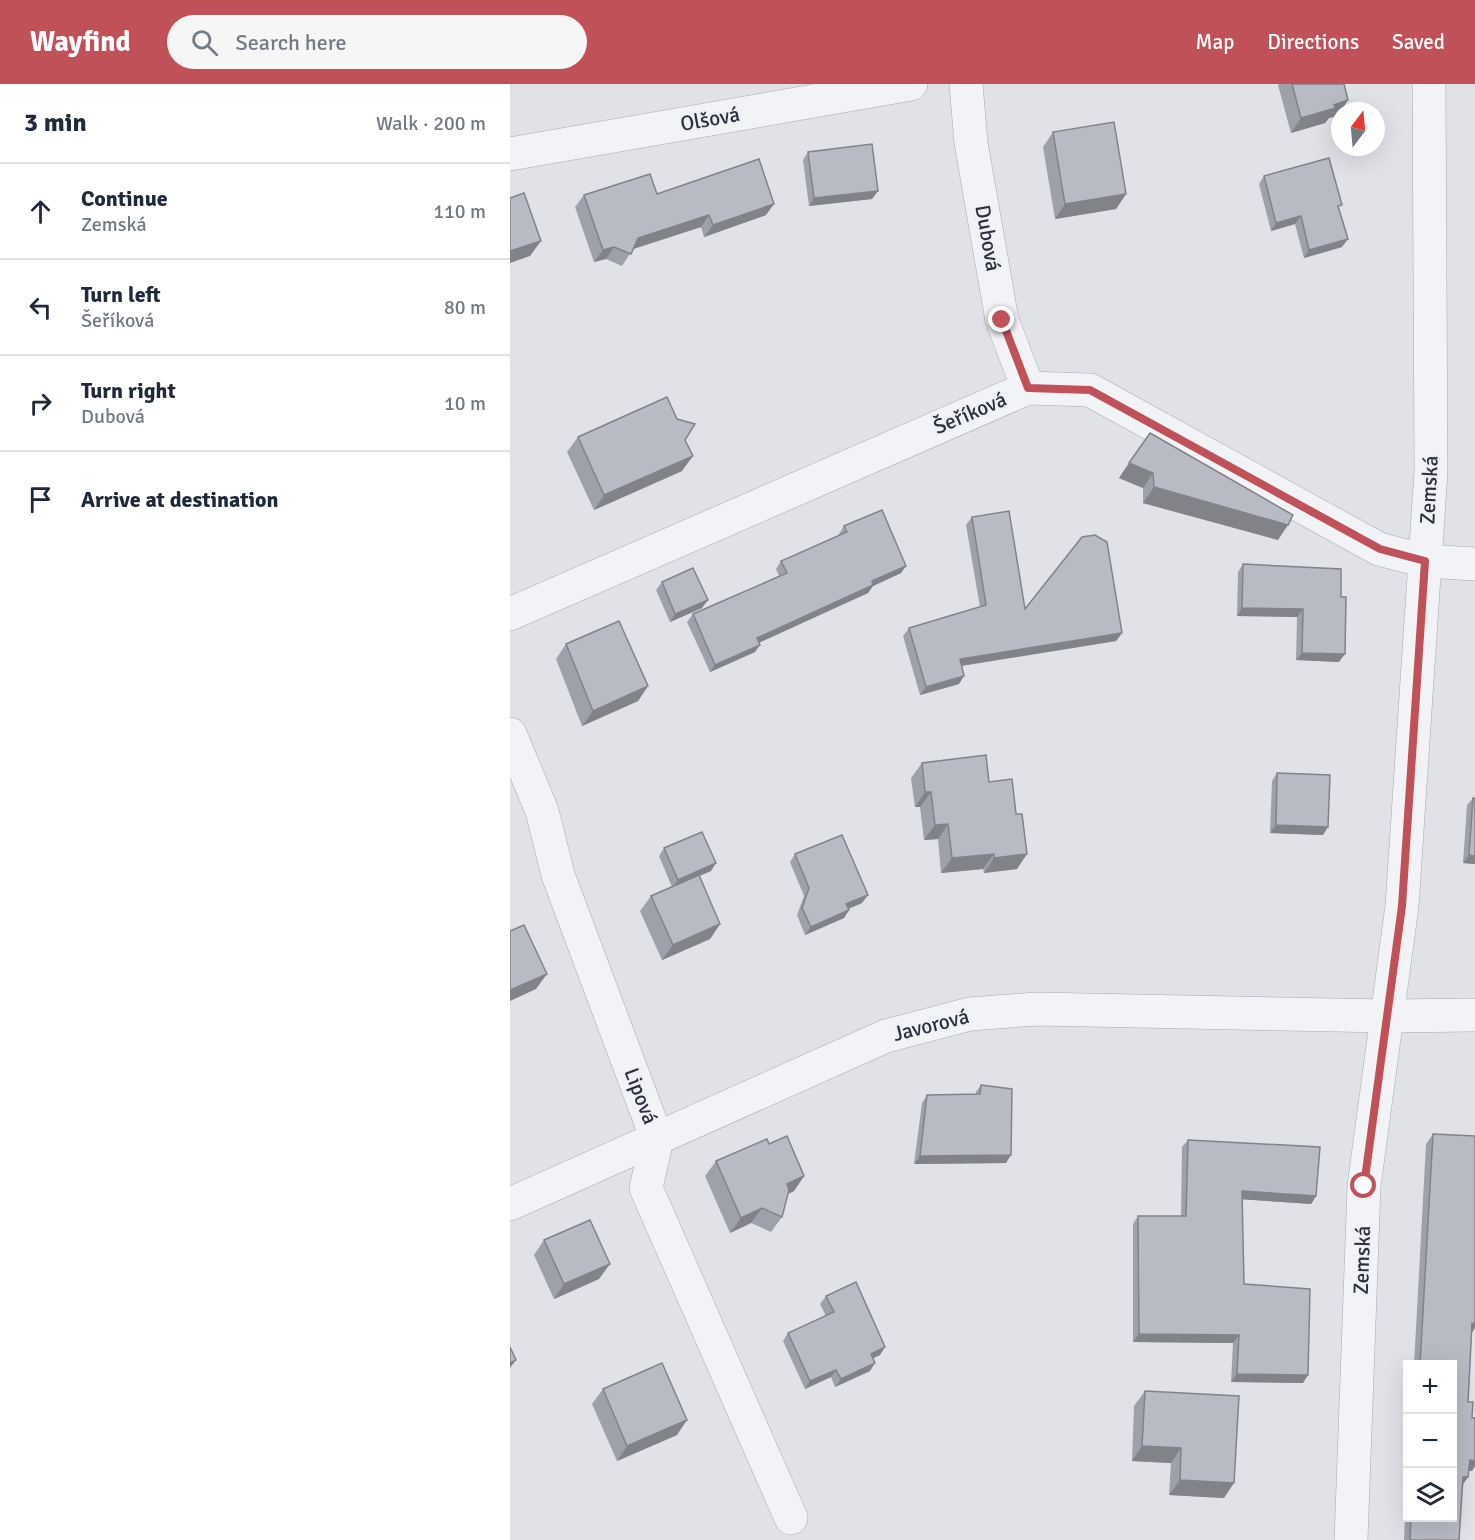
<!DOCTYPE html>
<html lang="en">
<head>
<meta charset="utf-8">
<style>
  :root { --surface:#fff; --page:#f6f6f7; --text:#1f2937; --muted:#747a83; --line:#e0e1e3; --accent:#c15159 }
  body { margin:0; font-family:Signika,sans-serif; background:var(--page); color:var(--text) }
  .controls { position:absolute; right:18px; bottom:18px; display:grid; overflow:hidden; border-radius:0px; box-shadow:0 6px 24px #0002 }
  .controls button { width:54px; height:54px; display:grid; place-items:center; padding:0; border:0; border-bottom:2px solid var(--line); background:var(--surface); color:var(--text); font:30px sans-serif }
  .compass { position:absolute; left:821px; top:18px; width:54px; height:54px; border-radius:50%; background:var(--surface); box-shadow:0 6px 24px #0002; rotate:16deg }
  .stop { position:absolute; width:18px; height:18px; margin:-14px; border:4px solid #c15159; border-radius:50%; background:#fff }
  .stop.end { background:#c15159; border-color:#fff; box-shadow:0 2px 6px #0008 }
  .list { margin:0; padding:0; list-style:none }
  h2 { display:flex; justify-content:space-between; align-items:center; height:78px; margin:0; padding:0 24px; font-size:26px }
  h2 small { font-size:20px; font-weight:400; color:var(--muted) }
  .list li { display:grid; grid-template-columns:39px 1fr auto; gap:18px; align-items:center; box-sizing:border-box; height:96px; padding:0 24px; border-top:2px solid var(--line) }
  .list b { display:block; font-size:22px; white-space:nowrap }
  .list p { margin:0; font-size:20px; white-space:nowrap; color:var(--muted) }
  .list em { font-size:20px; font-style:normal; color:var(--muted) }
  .icon { flex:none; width:33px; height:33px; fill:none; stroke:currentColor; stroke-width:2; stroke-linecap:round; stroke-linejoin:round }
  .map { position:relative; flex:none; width:965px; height:1456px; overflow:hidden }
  header { display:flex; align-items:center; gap:36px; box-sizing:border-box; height:84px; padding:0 30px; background:var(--accent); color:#fff }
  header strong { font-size:28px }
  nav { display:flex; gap:33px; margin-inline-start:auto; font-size:21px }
  .search { width:420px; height:54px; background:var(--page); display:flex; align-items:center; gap:15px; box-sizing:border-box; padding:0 21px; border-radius:33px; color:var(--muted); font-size:22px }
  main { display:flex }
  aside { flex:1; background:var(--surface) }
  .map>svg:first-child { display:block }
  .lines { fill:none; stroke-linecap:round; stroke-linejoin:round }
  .street-casing { stroke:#a6a9b1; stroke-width:34 }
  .street { stroke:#f2f3f6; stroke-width:33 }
  .wall { fill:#9ea1a9 }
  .shaded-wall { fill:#818389 }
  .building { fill:#b8bbc4; stroke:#818389; stroke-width:1.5 }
  .route { stroke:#c15159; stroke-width:8 }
  .labels { text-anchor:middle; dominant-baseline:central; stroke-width:4.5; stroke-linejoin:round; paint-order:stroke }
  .street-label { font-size:21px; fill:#2a303d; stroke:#eff1f5 }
</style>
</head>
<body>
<header>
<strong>Wayfind</strong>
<div class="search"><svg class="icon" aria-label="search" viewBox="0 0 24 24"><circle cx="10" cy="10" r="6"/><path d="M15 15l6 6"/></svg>Search here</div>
<nav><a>Map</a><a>Directions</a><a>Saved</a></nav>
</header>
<main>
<aside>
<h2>3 min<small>Walk · 200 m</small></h2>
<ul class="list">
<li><svg class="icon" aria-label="ahead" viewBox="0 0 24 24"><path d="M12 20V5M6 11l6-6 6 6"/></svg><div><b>Continue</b><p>Zemská</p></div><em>110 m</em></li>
<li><svg class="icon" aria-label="left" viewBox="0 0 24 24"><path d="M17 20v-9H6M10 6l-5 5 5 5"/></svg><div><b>Turn left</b><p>Šeříková</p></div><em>80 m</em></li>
<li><svg class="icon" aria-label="right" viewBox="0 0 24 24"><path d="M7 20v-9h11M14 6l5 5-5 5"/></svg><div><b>Turn right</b><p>Dubová</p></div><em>10 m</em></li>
<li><svg class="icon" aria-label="arrive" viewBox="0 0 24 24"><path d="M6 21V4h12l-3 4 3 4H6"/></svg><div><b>Arrive at destination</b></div></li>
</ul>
</aside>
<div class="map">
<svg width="965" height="1456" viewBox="0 0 965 1456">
  <rect width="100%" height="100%" fill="#e0e2e8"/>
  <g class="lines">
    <g class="street-casing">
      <g id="street">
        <path d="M456 0 461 59 492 236 518 304"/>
        <path d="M0 70 401 0"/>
        <path d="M0 530 518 304 580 306 869 465 915 477 965 480"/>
        <path d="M0 650 32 727 48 791 147 1055 136 1104 281 1434"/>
        <path d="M0 1120 376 952 460 930 527 925 876 932 965 931"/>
        <path d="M841 1456 854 1102 892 822 921 387 919 0"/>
      </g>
    </g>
    <use href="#street" class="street"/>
  </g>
  <g class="wall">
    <path d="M769 0H834L838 16 831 27H830L828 32 819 34 815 39 781 49 768 1Z"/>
    <path d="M543 48 616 110 606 125 545 135 533 63Z"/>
    <path d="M298 68 368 107 362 115 299 122 293 76Z"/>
    <path d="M754 92 829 125 832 163 794 174 785 140 761 147 749 100Z"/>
    <path d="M147 110 256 131 194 153 191 143 123 165 112 182 96 175 84 178 65 123 74 111Z"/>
    <path d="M640 349 768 456 633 419V404L609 394Z"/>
    <path d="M68 353 175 356 172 387 84 426 57 368Z"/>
    <path d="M462 433 515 525 612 549 606 557 451 582 449 600 410 611 393 552 399 544 470 523 456 441Z"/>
    <path d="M334 442 391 489 363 502 358 509 249 558 245 568 200 588 177 538 183 530 269 492 266 485 271 477 329 451V450Z"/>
    <path d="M733 480 831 485 829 578 786 576 787 533 727 532 728 488Z"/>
    <path d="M152 498 192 524 160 538 146 506Z"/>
    <path d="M56 560 138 602 128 617 72 642 46 575Z"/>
    <path d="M412 679 479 698 507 785 474 789 473 785 431 789 428 755 414 756 410 723H405L401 694Z"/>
    <path d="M767 689 813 751 760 749 762 697Z"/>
    <path d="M963 714H965V780L953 779 957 721Z"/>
    <path d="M154 764 201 787 189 792 210 840 200 855 152 876 130 827 141 812 162 803 149 772Z"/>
    <path d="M285 770 352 819 338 825 339 826 334 834 295 851 287 831 294 812 280 778Z"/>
    <path d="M471 1001 496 1079 404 1080 412 1019 417 1011 466 1010V1008Z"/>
    <path d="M923 1050 962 1249 958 1318 962 1334V1387L959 1386 958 1393 952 1401 949 1456H894L897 1390V1434H942V1281H904L916 1060Z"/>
    <path d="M678 1056 806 1112 801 1120 732 1115 734 1200 793 1299 721 1298 723 1259 623 1258V1140L628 1132H671L672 1063Z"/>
    <path d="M259 1060 294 1092 284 1107 278 1110 272 1133 261 1148 241 1139 220 1149 195 1092 206 1077Z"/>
    <path d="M34 1156 89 1195 44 1215 24 1171Z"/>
    <path d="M316 1212 370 1271 363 1274 360 1287 325 1303 321 1293 295 1305 273 1257 278 1249 316 1232 310 1220Z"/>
    <path d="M93 1305 167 1351 107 1377 82 1320Z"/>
    <path d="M635 1307 714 1414 659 1411 661 1379 622 1377 624 1322Z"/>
  </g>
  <g class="shaded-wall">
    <path d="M838 16 831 27H830L828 32 819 34 815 39 781 49 791 34 824 21Z"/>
    <path d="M368 107 362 115 299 122 304 114Z"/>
    <path d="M616 110 606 125 545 135 555 120Z"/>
    <path d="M264 120 256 131 194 153 203 141Z"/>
    <path d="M199 131 191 143 120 166 128 154Z"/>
    <path d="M791 132 785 140 761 147 766 139Z"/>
    <path d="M838 155 832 163 794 174 799 166Z"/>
    <path d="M31 157 20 172 0 179V167Z"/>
    <path d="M104 163 96 175 84 178 93 166Z"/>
    <path d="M183 372 172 387 84 426 94 411Z"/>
    <path d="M619 379 643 389 633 404 609 394Z"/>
    <path d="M644 403 778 441 768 456 633 419Z"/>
    <path d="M396 482 391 489 363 502 358 509 242 562 247 554 362 497Z"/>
    <path d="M198 516 192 524 160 538 165 530Z"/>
    <path d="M732 524 793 525 787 533 727 532Z"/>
    <path d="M612 549 606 557 444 583 450 575Z"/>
    <path d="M250 561 245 568 200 588 205 581Z"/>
    <path d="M792 569 835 570 829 578 786 576Z"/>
    <path d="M454 592 449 600 410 611 416 603Z"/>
    <path d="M138 602 128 617 72 642 83 627Z"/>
    <path d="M415 708H421L410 723H405Z"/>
    <path d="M438 740 428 755 414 756 425 741Z"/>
    <path d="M766 741 818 743 813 751 760 749Z"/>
    <path d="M484 770 473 785 431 789 442 774Z"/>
    <path d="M517 770 507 785 474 789 484 774Z"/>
    <path d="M959 771 965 772V780L953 779Z"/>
    <path d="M206 779 201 787 163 803 168 796Z"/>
    <path d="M358 811 352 819 331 828 336 820Z"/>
    <path d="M339 826 334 834 295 851 301 843Z"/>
    <path d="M210 840 200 855 152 876 163 861Z"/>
    <path d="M37 890 26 905 0 917V906Z"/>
    <path d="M501 1071 496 1079 404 1080 410 1072Z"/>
    <path d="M294 1092 284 1107 267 1115 277 1100Z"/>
    <path d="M732 1107 806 1112 801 1120 727 1115Z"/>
    <path d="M252 1124 241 1139 220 1149 231 1134Z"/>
    <path d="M100 1180 89 1195 44 1215 54 1200Z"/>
    <path d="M962 1239 965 1240V1244L961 1250Z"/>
    <path d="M629 1250 729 1251 723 1259 623 1258Z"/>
    <path d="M375 1263 370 1271 355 1278 361 1270Z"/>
    <path d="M6 1276 0 1284V1279Z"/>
    <path d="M365 1279 360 1287 325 1303 331 1295Z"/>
    <path d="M326 1286 321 1293 295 1305 300 1297Z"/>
    <path d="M727 1290 798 1291 793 1299 721 1298Z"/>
    <path d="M177 1336 167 1351 107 1377 117 1362Z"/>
    <path d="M632 1362 671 1364 661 1379 622 1377Z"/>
    <path d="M960 1376 965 1377V1382L962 1387 953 1386Z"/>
    <path d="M953 1393H958L951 1403Z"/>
    <path d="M670 1396 724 1399 714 1414 659 1411Z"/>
  </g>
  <g class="building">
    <path d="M782 0H834L838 16 824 21 826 24 791 34Z"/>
    <path d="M604 38 616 110 555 120 543 48Z"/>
    <path d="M362 60 368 107 304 114 298 68Z"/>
    <path d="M819 74 832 121 828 122 838 155 799 166 791 132 766 139 754 92Z"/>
    <path d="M249 75 264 120 203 141 199 131 128 154 121 170 104 163 93 166 74 111 140 90 147 110Z"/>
    <path d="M14 109 31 157 0 167V114Z"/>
    <path d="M157 313 167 335 185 340 175 356 183 372 94 411 68 353Z"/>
    <path d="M640 349 783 431 778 441 644 403 643 389 619 379Z"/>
    <path d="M372 426 396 482 362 497 363 501 247 554 250 561 205 581 183 530 277 489 271 477 337 448 334 442Z"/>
    <path d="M499 427 515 525 572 453 585 451 597 458 612 549 450 575 454 592 416 603 399 544 476 521 462 433Z"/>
    <path d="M733 480 831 485V513H836L835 570 792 569 793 525 732 524Z"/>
    <path d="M183 484 198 516 165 530 152 498Z"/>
    <path d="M109 537 138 602 83 627 56 560Z"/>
    <path d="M476 671 479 698 502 695 506 730H512L517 770 484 774V770L442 774 438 740 425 741 421 708H415L412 679Z"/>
    <path d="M767 689 820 691 818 743 766 741Z"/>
    <path d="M963 714H965V772L959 771Z"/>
    <path d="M192 748 206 779 168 796 154 764Z"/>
    <path d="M332 751 358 811 336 820 339 826 301 843 292 824 299 804 285 770Z"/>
    <path d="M189 791 210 840 163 861 141 812Z"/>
    <path d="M14 841 37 890 0 906V847Z"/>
    <path d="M471 1001 502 1005 501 1071 410 1072 417 1011 470 1010Z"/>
    <path d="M923 1050 965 1052V1240L962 1239 958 1318H963L962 1334H965V1377L960 1376 958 1393H953L949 1456H900L901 1434H942V1281H910Z"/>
    <path d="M277 1052 294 1092 277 1100 279 1106 272 1133 252 1124 231 1134 206 1077 257 1055 259 1060Z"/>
    <path d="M678 1056 810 1063 806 1112 732 1107 734 1200 800 1205 798 1291 727 1290 729 1251 629 1250 628 1132H676Z"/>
    <path d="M80 1136 100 1180 54 1200 34 1156Z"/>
    <path d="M346 1198 375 1263 361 1270 365 1279 331 1295 326 1286 300 1297 278 1249 324 1228 316 1212Z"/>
    <path d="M0 1263 6 1276 0 1279Z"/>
    <path d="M152 1279 177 1336 117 1362 93 1305Z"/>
    <path d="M635 1307 729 1312 724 1399 670 1396 671 1364 632 1362Z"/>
  </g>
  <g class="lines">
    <path class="route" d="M492 236 518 304 580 306 870 465 915 477 892 822 854 1102"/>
  </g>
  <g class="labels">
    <g class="street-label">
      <text transform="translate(200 35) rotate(-10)">Olšová</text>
      <text transform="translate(478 154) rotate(80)">Dubová</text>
      <text transform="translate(460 329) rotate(-23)">Šeříková</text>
      <text transform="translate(919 406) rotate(-87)">Zemská</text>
      <text transform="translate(421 941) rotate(-14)">Javorová</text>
      <text transform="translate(131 1012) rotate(69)">Lipová</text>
      <text transform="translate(852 1176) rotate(-88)">Zemská</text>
    </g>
  </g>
</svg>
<div class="controls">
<button>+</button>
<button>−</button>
<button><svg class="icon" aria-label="layers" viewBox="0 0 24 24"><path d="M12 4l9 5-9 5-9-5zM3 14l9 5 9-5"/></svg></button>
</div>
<svg class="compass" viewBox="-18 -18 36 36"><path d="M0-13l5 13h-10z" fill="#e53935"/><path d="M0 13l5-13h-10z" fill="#747a83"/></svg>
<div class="stop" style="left:854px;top:1102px"></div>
<div class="stop end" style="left:492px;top:236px"></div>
</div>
</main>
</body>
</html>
